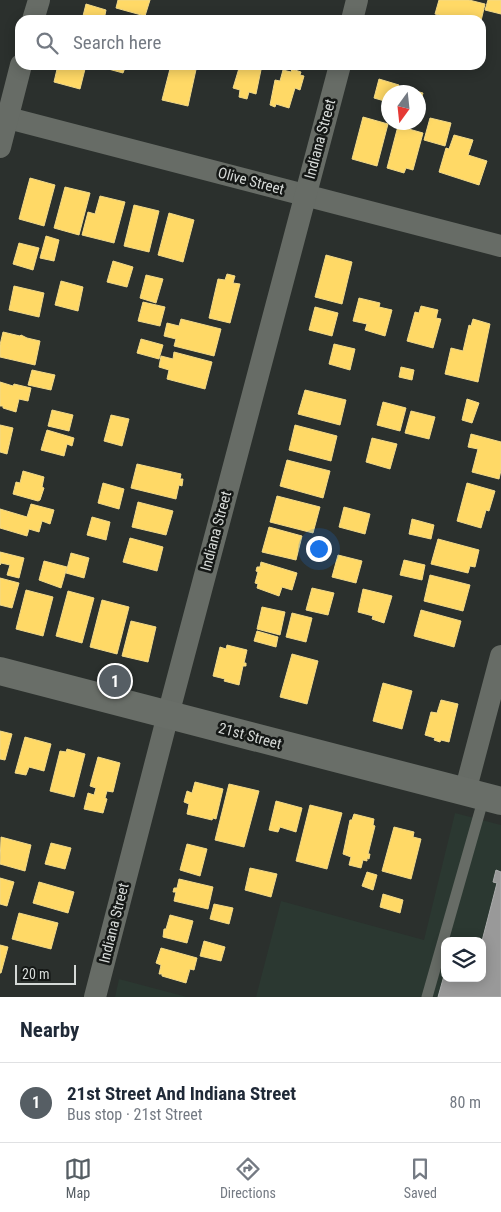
<!DOCTYPE html>
<html lang="en">
<head>
<meta charset="utf-8">
<style>
  :root { --surface:#fff; --page:#f2f2f3; --text:#1f2937; --muted:#747a83; --line:#e0e1e3; --accent:#565e64 }
  body { margin:0; font-family:"Roboto Condensed",sans-serif; background:var(--page); color:var(--text) }
  .controls { position:absolute; right:15px; bottom:15px; display:grid; overflow:hidden; border-radius:10px; box-shadow:0 2px 12px #0003 }
  .controls button { width:45px; height:45px; display:grid; place-items:center; padding:0; border:0; border-bottom:1px solid var(--line); background:var(--surface); color:var(--text); font:25px sans-serif }
  .compass { position:absolute; left:381px; top:85px; width:45px; height:45px; border-radius:50%; background:var(--surface); box-shadow:0 2px 12px #0003; rotate:195deg }
  .scale { position:absolute; left:15px; bottom:12px; width:61px; box-sizing:border-box; padding-left:5px; border:2px solid #d5d9d7; border-top:0; font-size:14px; line-height:18px; white-space:nowrap; color:#d5d9d7; -webkit-text-stroke:4px #151816; paint-order:stroke }
  .you { position:absolute; left:318px; top:548px; width:18px; height:18px; margin:-12px; border:4px solid #fff; border-radius:50%; background:#1a73e8; box-shadow:0 0 0 8px #1a73e833 }
  .badge { display:grid; place-items:center; width:32px; height:32px; border-radius:50%; background:var(--accent); color:#fff; font-size:16px; font-weight:700 }
  .pin { position:absolute; translate:-50% -50%; border:2px solid #fff; box-shadow:0 1px 5px #0006 }
  .list { margin:0; padding:0; list-style:none }
  h2 { display:flex; justify-content:space-between; align-items:center; height:65px; margin:0; padding:0 20px; font-size:21px }
  h2 small { font-size:16px; font-weight:400; color:var(--muted) }
  .list li { display:grid; grid-template-columns:32px 1fr auto; gap:15px; align-items:center; box-sizing:border-box; height:80px; padding:0 20px; border-top:1px solid var(--line) }
  .list b { display:block; font-size:19px; white-space:nowrap }
  .list p { margin:0; font-size:16px; white-space:nowrap; color:var(--muted) }
  .list em { font-size:16px; font-style:normal; color:var(--muted) }
  .icon { flex:none; width:28px; height:28px; fill:none; stroke:currentColor; stroke-width:2; stroke-linecap:round; stroke-linejoin:round }
  .map { position:relative; flex:none; width:501px; height:997px; overflow:hidden }
  .search { position:absolute; background:var(--surface); box-shadow:0 2px 12px #0003; left:15px; right:15px; top:15px; height:55px; display:flex; align-items:center; gap:12px; box-sizing:border-box; padding:0 18px; border-radius:15px; color:var(--muted); font-size:19px }
  .sheet { height:145px; background:var(--surface) }
  nav { display:flex; justify-content:space-around; align-items:center; box-sizing:border-box; height:70px; border-top:1px solid var(--line); background:var(--surface); font-size:14px; color:var(--muted) }
  nav a { display:grid; justify-items:center; gap:2px }
  nav .on { color:var(--accent) }
  .map>svg:first-child { display:block }
  .built { fill:#2b3831; fill-rule:evenodd }
  .homes { fill:#ffd966; stroke:#f2d988 }
  .industry { fill:#999; stroke:#abacac }
  .lines { fill:none; stroke-linecap:round; stroke-linejoin:round }
  .lane { stroke:#676c66; stroke-width:11 }
  .street { stroke:#676c66; stroke-width:22 }
  .secondary { stroke:#696e68; stroke-width:28 }
  .labels { text-anchor:middle; dominant-baseline:central; stroke-width:5; stroke-linejoin:round; paint-order:stroke }
  .street-label { font-size:15px; fill:#d5d9d7; stroke:#151816 }
</style>
</head>
<body>
<div class="map">
<svg width="501" height="997" viewBox="0 0 501 997">
  <rect width="100%" height="100%" fill="#2b302d"/>
  <g class="built">
    <path d="M455 813 501 825V997H256L281 901 424 940ZM445 941H482V978H445Z"/>
    <path d="M119 979 187 997H115Z"/>
  </g>
  <g class="homes">
    <path d="M118 0H150L145 16 116 8Z"/>
    <path d="M439 0H469L485 4 481 21 460 20 435 14Z"/>
    <path d="M488 0H501V14L485 10Z"/>
    <path d="M86 4 106 10 104 20H82Z"/>
    <path d="M58 65H86L80 89 54 82Z"/>
    <path d="M101 65H126L123 73 101 67Z"/>
    <path d="M171 65H197L188 106 162 100Z"/>
    <path d="M240 65H262L256 94 249 92 247 99 239 97 240 90 233 88Z"/>
    <path d="M284 65H298L297 69Z"/>
    <path d="M292 69 301 72 300 75 304 76 300 90 295 88 289 108 276 104 275 107 270 105 275 80 280 81 283 70 291 72Z"/>
    <path d="M379 79 399 85 397 92H388V102L374 98Z"/>
    <path d="M401 87 423 93 418 110V92H400Z"/>
    <path d="M363 117 388 124 377 166 352 159Z"/>
    <path d="M430 118 451 123 445 146 424 140Z"/>
    <path d="M398 126 423 133 413 170 406 168 404 173 387 168Z"/>
    <path d="M454 135 473 140 468 155 487 161 479 185 439 172 446 148 449 149Z"/>
    <path d="M30 178 55 185 44 226 19 219Z"/>
    <path d="M65 187 90 193 79 235 54 228Z"/>
    <path d="M100 196 125 202 114 243 82 235 88 212 95 214Z"/>
    <path d="M134 205 159 211 149 252 124 246Z"/>
    <path d="M169 213 194 220 183 262 158 255Z"/>
    <path d="M46 236 59 240 54 261 40 258Z"/>
    <path d="M19 243 39 248 33 270 13 264Z"/>
    <path d="M326 255 352 262 342 304 315 297Z"/>
    <path d="M113 261 133 267 127 287 107 282Z"/>
    <path d="M227 274 235 276 233 283 240 284 230 323 209 318 218 279 225 280Z"/>
    <path d="M146 275 163 279 156 303 140 298Z"/>
    <path d="M61 281 83 287 78 311 55 305Z"/>
    <path d="M14 286 44 293 39 317 9 310Z"/>
    <path d="M359 298 380 303 379 307 392 310 385 336 365 330 367 324 353 321Z"/>
    <path d="M143 302 165 307 160 326 138 321Z"/>
    <path d="M421 306 438 310 436 318 441 319 433 348 407 341 415 312 419 313Z"/>
    <path d="M315 307 338 313 332 336 309 330Z"/>
    <path d="M181 319 221 329 214 356 174 346 176 339 164 336 167 323 179 326Z"/>
    <path d="M473 319 490 324 478 382 445 374 451 348 463 351 469 325 471 326Z"/>
    <path d="M3 332 20 336 21 335 27 338 40 341 35 365 0 357V345Z"/>
    <path d="M141 339 163 345 159 359 137 353Z"/>
    <path d="M334 344 355 349 350 370 329 364Z"/>
    <path d="M174 352 212 362 205 389 167 379 169 370 159 367 161 356 173 359Z"/>
    <path d="M401 367 414 370 412 380 399 377Z"/>
    <path d="M32 370 55 375 51 390 28 385Z"/>
    <path d="M0 382 13 386 14 384 31 388 28 401 19 399 16 412 3 408V406H0Z"/>
    <path d="M305 390 346 400 340 425 298 414Z"/>
    <path d="M467 399 479 403 472 423 462 420Z"/>
    <path d="M383 402 406 408 400 431 377 425Z"/>
    <path d="M52 410 73 415 69 431 48 426Z"/>
    <path d="M411 411 435 417 429 439 405 433Z"/>
    <path d="M111 415 129 419 122 446 104 441Z"/>
    <path d="M0 425 13 428 7 454 0 452Z"/>
    <path d="M295 425 337 436 331 461 289 450Z"/>
    <path d="M47 430 74 438 72 446 67 444 64 456 41 450Z"/>
    <path d="M471 434 501 442V470L499 479 472 472 478 449 468 447Z"/>
    <path d="M372 438 397 444 390 469 366 462Z"/>
    <path d="M287 460 330 471 323 498 280 486Z"/>
    <path d="M137 464 181 474 180 479H183L182 486 179 485 176 499 131 488Z"/>
    <path d="M23 471 44 477 42 487 44 488 40 500 38 501 13 494 16 482 20 483Z"/>
    <path d="M103 483 124 489 119 509 98 503Z"/>
    <path d="M467 483 495 491 489 511 486 510 481 528 457 521Z"/>
    <path d="M277 496 320 507 313 533 270 522Z"/>
    <path d="M138 502 173 511 166 535 132 527Z"/>
    <path d="M31 504 54 510 50 524 42 521 39 532 29 529 27 536 0 528V509L27 517Z"/>
    <path d="M344 507 370 514 365 534 339 527Z"/>
    <path d="M92 517 110 522 106 540 87 535Z"/>
    <path d="M412 519 434 525 431 539 409 534Z"/>
    <path d="M269 527 302 536 296 560 262 552Z"/>
    <path d="M130 538 163 547 157 571 123 562Z"/>
    <path d="M438 539 479 550 475 567 470 566 468 573 431 564Z"/>
    <path d="M0 552 24 558 19 578 7 575 10 565 1 563 0 565Z"/>
    <path d="M71 553 89 558 84 578 66 573Z"/>
    <path d="M338 555 362 561 356 583 332 577Z"/>
    <path d="M404 560 425 565 422 580 400 575Z"/>
    <path d="M44 561 67 567 61 588 39 580Z"/>
    <path d="M261 562 297 573 292 590 282 587 279 596 257 588 258 584 255 583 258 572 256 571 257 567H260Z"/>
    <path d="M430 575 470 585 463 611 424 601Z"/>
    <path d="M0 578 19 583 12 608 0 605Z"/>
    <path d="M312 588 334 593 328 615 306 610Z"/>
    <path d="M363 589 392 596 384 623 372 619 373 616 358 612Z"/>
    <path d="M26 590 53 597 43 636 16 629Z"/>
    <path d="M68 591 94 598 82 643 56 636Z"/>
    <path d="M102 600 129 607 117 654 90 647Z"/>
    <path d="M262 607 285 612 280 635 257 629Z"/>
    <path d="M421 610 461 621 454 647 414 636Z"/>
    <path d="M292 613 312 618 306 642 286 637Z"/>
    <path d="M131 621 156 627 148 662 122 656Z"/>
    <path d="M257 631 278 637 276 647 254 641Z"/>
    <path d="M227 645 247 650 244 663H246V666H243L239 685 224 681 225 679 213 676 220 647 226 649Z"/>
    <path d="M292 654 318 661 307 704 280 697Z"/>
    <path d="M383 683 412 691 402 729 373 721Z"/>
    <path d="M441 700 458 704 449 742 441 740 440 742 434 740 435 738 425 735 431 712 437 713Z"/>
    <path d="M0 731 12 734 5 760 0 759Z"/>
    <path d="M25 737 51 744 44 771 29 767 26 775 15 773Z"/>
    <path d="M67 749 85 754 74 797 50 791 60 751 66 752Z"/>
    <path d="M98 757 120 763 113 792 107 791 105 798 107 799 103 813 84 809 88 793 94 795 96 788 90 786Z"/>
    <path d="M195 782 223 789 216 819 213 818 212 820 187 814 189 804 184 802 187 791 192 793Z"/>
    <path d="M229 784 259 791 244 847 215 840Z"/>
    <path d="M276 801 302 808 296 832 280 827 278 832 269 830Z"/>
    <path d="M310 805 342 813 327 869 296 861Z"/>
    <path d="M354 814 374 819 373 825 375 826 368 854H370L369 859 367 858V861L363 860 361 868 349 865 351 857 343 854 350 820H352Z"/>
    <path d="M394 827 414 832 413 837 421 839 411 879 382 871Z"/>
    <path d="M1 837 31 845 25 871 0 864Z"/>
    <path d="M51 843 71 848 65 869 45 864Z"/>
    <path d="M187 844 207 849 200 876 180 870Z"/>
    <path d="M250 868 277 874 271 897 245 890Z"/>
    <path d="M367 872 377 875 373 890 362 886Z"/>
    <path d="M0 878 14 882 7 906 0 904Z"/>
    <path d="M179 879 213 887 208 909 174 901 176 892H173L174 888H177Z"/>
    <path d="M39 882 74 892 68 913 33 903Z"/>
    <path d="M383 894 403 900 400 913 380 907Z"/>
    <path d="M214 904 233 908 229 924 210 919Z"/>
    <path d="M19 913 58 923 51 949 12 939Z"/>
    <path d="M170 915 193 921 187 943 163 937 164 929H166Z"/>
    <path d="M204 941 225 947 221 961 200 956Z"/>
    <path d="M0 945 8 947 1 973H0Z"/>
    <path d="M161 948 197 958 194 970 190 969 186 983 162 976V974H159L161 965 156 963Z"/>
  </g>
  <path class="industry" d="M496 870 501 872V997H438L445 972V978H482V941L497 883 493 882Z"/>
  <g class="lines">
    <path class="lane" d="M427 997 484 797"/>
    <g class="street">
      <path d="M33 20 39 0"/>
      <path d="M352 20 357 0"/>
      <path d="M0 116 501 246"/>
      <path d="M0 147 21 65"/>
      <path d="M465 792 501 656"/>
      <path d="M95 997 168 715 340 65"/>
    </g>
    <path class="secondary" d="M0 671 501 801"/>
  </g>
  <g class="labels">
    <g class="street-label">
      <text transform="translate(320 139) rotate(-75)">Indiana Street</text>
      <text transform="translate(251 181) rotate(15)">Olive Street</text>
      <text transform="translate(216 531) rotate(-75)">Indiana Street</text>
      <text transform="translate(250 736) rotate(15)">21st Street</text>
      <text transform="translate(114 923) rotate(-76)">Indiana Street</text>
    </g>
  </g>
</svg>
<div class="controls">
<button><svg class="icon" aria-label="layers" viewBox="0 0 24 24"><path d="M12 4l9 5-9 5-9-5zM3 14l9 5 9-5"/></svg></button>
</div>
<svg class="compass" viewBox="-18 -18 36 36"><path d="M0-13l5 13h-10z" fill="#e53935"/><path d="M0 13l5-13h-10z" fill="#747a83"/></svg>
<div class="scale">20 m</div>
<div class="you"></div>
<div class="pin badge" style="left:115px;top:681px">1</div>
<div class="search"><svg class="icon" aria-label="search" viewBox="0 0 24 24"><circle cx="10" cy="10" r="6"/><path d="M15 15l6 6"/></svg>Search here</div>
</div>
<section class="sheet">
<h2>Nearby<small></small></h2>
<ul class="list">
<li><span class="badge">1</span><div><b>21st Street And Indiana Street</b><p>Bus stop · 21st Street</p></div><em>80 m</em></li>
</ul>
</section>
<nav>
<a class="on"><svg class="icon" aria-label="map" viewBox="0 0 24 24"><path d="M3 6l6-2 6 2 6-2v14l-6 2-6-2-6 2zM9 4v14M15 6v14"/></svg>Map</a>
<a><svg class="icon" aria-label="directions" viewBox="0 0 24 24"><path d="M12 3l9 9-9 9-9-9zM9 14v-3h6M13 9l2 2-2 2"/></svg>Directions</a>
<a><svg class="icon" aria-label="saved" viewBox="0 0 24 24"><path d="M7 4h10v16l-5-4-5 4z"/></svg>Saved</a>
</nav>
</body>
</html>
